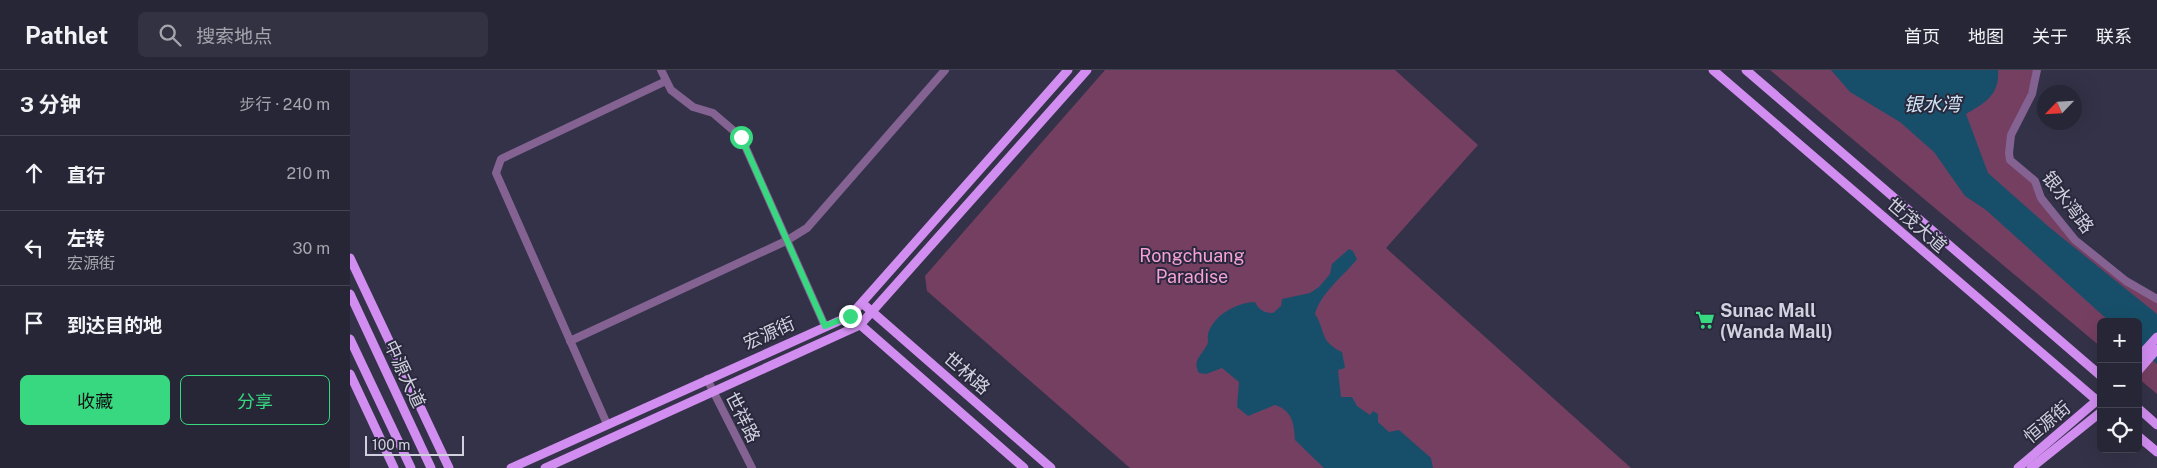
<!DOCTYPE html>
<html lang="zh">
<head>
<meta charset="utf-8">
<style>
  :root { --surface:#272636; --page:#333242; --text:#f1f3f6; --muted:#a4a5ad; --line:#434351; --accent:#37d880 }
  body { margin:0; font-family:"Public Sans","Noto Sans SC",sans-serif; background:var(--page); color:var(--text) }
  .controls { position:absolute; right:15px; bottom:15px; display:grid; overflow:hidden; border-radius:8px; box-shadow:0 5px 20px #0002 }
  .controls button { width:45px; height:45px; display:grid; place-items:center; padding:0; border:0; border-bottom:1px solid var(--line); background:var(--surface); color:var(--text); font:25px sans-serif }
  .compass { position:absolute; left:1687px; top:15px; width:45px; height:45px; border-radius:50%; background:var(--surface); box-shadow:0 5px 20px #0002; rotate:245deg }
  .scale { position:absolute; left:15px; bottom:12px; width:99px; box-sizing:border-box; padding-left:5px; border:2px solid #d0d0de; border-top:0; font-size:14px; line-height:18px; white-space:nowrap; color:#d0d0de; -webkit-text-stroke:4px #2a283d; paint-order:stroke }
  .stop { position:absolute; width:15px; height:15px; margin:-11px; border:4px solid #37d880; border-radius:50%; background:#fff }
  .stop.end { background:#37d880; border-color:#fff; box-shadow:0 1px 5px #0008 }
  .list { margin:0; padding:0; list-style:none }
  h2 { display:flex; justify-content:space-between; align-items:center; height:65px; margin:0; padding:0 20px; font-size:21px }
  h2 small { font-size:16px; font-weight:400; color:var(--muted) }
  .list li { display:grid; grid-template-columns:32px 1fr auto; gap:15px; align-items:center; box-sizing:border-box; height:75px; padding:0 20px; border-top:1px solid var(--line) }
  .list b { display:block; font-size:19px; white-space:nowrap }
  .list p { margin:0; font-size:16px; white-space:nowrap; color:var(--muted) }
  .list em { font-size:16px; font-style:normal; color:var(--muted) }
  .actions { display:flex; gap:10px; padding:15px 20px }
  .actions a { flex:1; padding:11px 0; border:1px solid var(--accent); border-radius:8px; text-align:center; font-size:18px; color:var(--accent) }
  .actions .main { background:var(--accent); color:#111 }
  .icon { flex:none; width:28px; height:28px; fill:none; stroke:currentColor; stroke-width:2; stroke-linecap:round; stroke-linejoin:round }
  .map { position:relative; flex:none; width:1807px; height:398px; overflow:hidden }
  header { display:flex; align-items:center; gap:30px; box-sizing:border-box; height:70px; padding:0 25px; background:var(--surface); border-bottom:1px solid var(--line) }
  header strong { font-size:24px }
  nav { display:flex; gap:28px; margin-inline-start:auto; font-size:18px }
  .search { width:350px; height:45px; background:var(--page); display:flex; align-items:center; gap:12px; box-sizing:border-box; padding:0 18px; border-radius:8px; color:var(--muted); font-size:19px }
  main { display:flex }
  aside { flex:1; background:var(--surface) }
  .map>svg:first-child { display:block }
  .green { fill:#753f62 }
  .water { fill:#174f6a }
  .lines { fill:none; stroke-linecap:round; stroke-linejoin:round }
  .minor { stroke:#846393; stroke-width:8 }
  .major { stroke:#d18df0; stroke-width:9 }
  .route { stroke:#37d880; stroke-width:6 }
  .labels { text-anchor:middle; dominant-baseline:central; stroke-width:4; stroke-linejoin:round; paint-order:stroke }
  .street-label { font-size:18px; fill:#d0d0de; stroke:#2a283d }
  .park-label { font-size:18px; fill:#f6a1d7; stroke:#2a283d }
  .poi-label { font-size:18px; font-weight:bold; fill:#d0d0de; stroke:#2a283d; text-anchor:start }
  .water-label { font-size:19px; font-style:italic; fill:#cee4f2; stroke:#2a283d }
</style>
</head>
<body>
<header>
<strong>Pathlet</strong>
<div class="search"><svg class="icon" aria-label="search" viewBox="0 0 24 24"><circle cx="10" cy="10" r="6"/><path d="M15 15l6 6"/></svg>搜索地点</div>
<nav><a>首页</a><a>地图</a><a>关于</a><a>联系</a></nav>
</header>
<main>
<aside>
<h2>3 分钟<small>步行 · 240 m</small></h2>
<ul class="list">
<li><svg class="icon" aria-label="ahead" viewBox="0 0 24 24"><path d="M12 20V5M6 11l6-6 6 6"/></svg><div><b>直行</b></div><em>210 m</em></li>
<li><svg class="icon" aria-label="left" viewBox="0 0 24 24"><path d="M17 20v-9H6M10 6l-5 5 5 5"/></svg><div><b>左转</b><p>宏源街</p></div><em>30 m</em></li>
<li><svg class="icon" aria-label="arrive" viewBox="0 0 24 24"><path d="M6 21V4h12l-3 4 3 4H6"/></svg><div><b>到达目的地</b></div></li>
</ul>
<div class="actions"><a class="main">收藏</a><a>分享</a></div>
</aside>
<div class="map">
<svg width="1807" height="398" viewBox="0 0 1807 398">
  <rect width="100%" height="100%" fill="#343248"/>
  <g class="green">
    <path d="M755 0H1045L1128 75 1036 178 1281 398H780L577 221 575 206Z"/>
    <path d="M1420 0H1687L1655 83 1690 120 1728 170 1796 223 1807 227V324L1788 308V252H1751V277Z"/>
  </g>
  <g class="water">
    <path d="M1481 0H1648C1650 25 1635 33 1616 44L1638 103 1699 157 1807 244V294L1788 277V252H1760L1636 140 1615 126 1584 82 1550 52 1500 22Z"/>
    <path d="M999 179 1003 181 1007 189C994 206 971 222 965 244 976 261 969 271 992 282L995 298 988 300 991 327H1002L1007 336 1020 345 1023 341 1028 344V352L1039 362 1049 360 1081 388 1083 398H974L945 370C944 354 943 341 925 335L898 346 887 337 889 312 872 298 856 304 849 303C842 291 851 286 857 275 859 270 857 268 858 264 864 244 887 233 905 232 909 240 914 243 923 243L931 236 932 229 960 223 969 217 980 204 982 194Z"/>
  </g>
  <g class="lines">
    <g class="minor">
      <path d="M311 0 321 20 343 37 363 43 391 67 475 256"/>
      <path d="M1687 0 1682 24 1661 65 1659 83 1660 90 1685 111 1691 128 1725 170 1776 211 1807 229"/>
      <path d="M220 271 436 171 457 158 595 0"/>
      <path d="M357 309 402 398"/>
      <path d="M257 354 146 103 151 89 316 11"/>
    </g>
    <g class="major">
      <path d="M1363 0 1751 334"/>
      <path d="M1396 0 1751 306"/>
      <path d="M0 188 99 398"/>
      <path d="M0 224 81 398"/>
      <path d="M512 233 701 398"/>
      <path d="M506 251 674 398"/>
      <path d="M0 269 61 398"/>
      <path d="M1788 288 1807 267"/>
      <path d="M1788 301 1807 279"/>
      <path d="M0 304 44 398"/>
      <path d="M1788 338 1807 355"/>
      <path d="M1788 366 1807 382"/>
      <path d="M161 398 500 246 718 0"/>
      <path d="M195 398 510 255 737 0"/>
      <path d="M1668 398 1751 327"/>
      <path d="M1681 398 1751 342"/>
    </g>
  </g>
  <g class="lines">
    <path class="route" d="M391 67 475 256 500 246"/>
  </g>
  <defs>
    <g id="supermarket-bare" transform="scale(1.5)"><path d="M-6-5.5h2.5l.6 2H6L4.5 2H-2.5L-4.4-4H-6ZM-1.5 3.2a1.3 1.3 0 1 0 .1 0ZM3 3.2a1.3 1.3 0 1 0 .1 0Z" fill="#37d880" stroke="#2a283d" stroke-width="2.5" paint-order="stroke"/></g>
  </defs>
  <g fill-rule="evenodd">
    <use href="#supermarket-bare" x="1355" y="250"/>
  </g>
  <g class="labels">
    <g class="street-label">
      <text transform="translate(1718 132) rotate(53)">银水湾路</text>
      <text transform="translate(1567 155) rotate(41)">世茂大道</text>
      <text transform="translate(419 263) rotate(-24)">宏源街</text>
      <text transform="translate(617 303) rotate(41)">世林路</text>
      <text transform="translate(55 304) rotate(65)">中源大道</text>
      <text transform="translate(393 347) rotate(63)">世祥路</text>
      <text transform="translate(1697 352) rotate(-40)">恒源街</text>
    </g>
    <g class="park-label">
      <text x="842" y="185">Rongchuang<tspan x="842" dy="21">Paradise</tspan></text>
    </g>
    <g class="poi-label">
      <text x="1370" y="240">Sunac Mall<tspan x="1370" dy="21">(Wanda Mall)</tspan></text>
    </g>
    <g class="water-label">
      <text x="1582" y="34">银水湾</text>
    </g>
  </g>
</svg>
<div class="controls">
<button>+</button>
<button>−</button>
<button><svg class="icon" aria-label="locate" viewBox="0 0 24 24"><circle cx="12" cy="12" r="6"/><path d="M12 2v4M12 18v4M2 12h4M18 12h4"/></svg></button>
</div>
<svg class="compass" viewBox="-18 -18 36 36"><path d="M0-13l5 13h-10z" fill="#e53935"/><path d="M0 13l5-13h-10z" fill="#a4a5ad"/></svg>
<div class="scale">100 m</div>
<div class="stop" style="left:391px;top:67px"></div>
<div class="stop end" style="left:500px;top:246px"></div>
</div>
</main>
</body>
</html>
